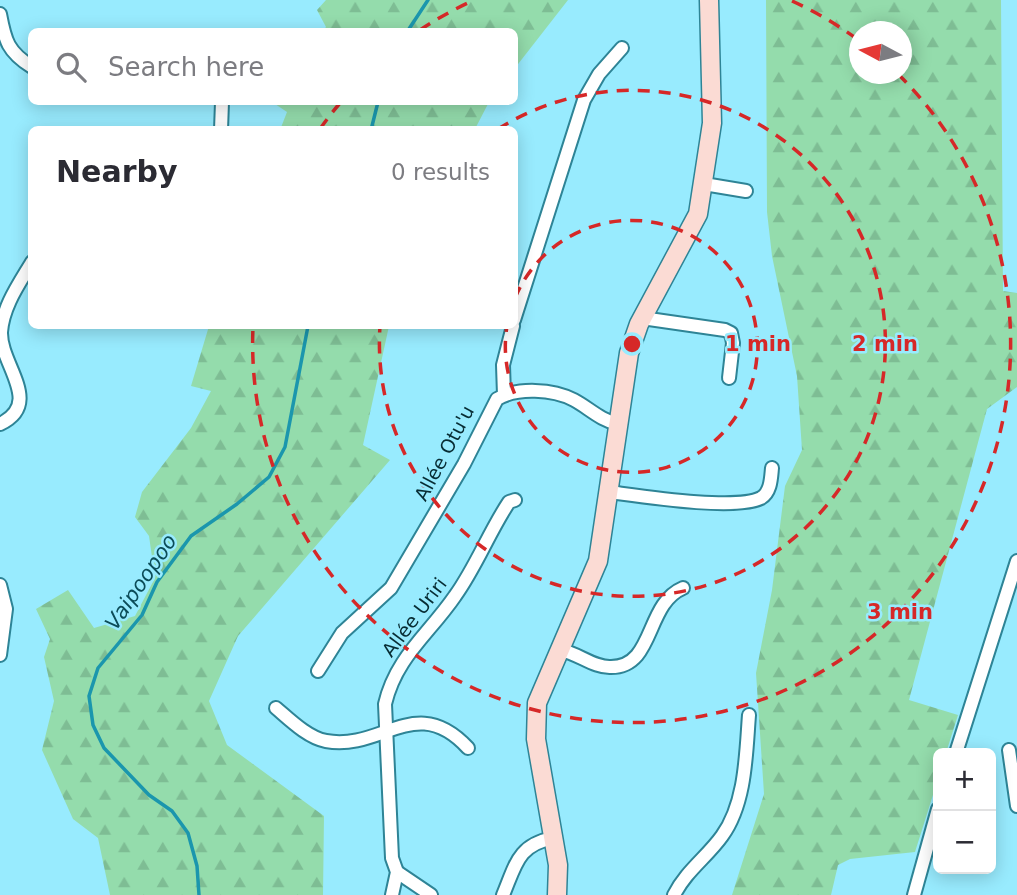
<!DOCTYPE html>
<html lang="en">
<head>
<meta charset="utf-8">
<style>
  :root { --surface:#fff; --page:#f7f7f7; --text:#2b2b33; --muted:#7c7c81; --line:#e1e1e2 }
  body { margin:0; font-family:"DejaVu Sans",sans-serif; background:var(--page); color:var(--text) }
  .controls { position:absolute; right:21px; bottom:21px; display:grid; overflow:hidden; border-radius:10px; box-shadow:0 4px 18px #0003 }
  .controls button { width:63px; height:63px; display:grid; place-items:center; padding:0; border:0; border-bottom:2px solid var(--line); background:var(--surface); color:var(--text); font:35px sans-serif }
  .compass { position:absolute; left:849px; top:21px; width:63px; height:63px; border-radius:50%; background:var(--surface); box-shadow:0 4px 18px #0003; rotate:277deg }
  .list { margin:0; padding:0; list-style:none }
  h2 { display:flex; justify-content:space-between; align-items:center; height:91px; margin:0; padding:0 28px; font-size:30px }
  h2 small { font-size:23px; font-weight:400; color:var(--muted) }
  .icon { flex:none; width:38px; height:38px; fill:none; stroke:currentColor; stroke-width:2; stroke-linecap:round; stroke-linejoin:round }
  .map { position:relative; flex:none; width:1017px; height:895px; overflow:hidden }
  .search { position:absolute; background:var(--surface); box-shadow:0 4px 18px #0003; left:28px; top:28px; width:490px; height:77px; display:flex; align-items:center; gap:18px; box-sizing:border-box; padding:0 24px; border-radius:10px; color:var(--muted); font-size:26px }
  .panel { position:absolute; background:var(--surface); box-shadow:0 4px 18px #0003; left:28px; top:126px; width:490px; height:203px; border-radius:10px }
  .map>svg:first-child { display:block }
  .forest { fill:url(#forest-firs); fill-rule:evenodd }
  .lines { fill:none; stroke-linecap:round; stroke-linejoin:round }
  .stream { stroke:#1b96ad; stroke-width:3.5 }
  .street-casing { stroke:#2e8496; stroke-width:16 }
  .secondary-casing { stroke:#2e8496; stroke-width:21 }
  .street { stroke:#fff; stroke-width:12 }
  .secondary { stroke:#fbdbd4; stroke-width:18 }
  .ring { fill:none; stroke:#d62828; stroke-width:3.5; stroke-dasharray:12 9 }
  .labels { text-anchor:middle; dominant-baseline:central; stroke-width:5; stroke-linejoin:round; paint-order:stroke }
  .street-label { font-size:19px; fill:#072c33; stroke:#98ebfe }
  .water-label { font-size:21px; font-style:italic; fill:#0c4c58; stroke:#98ebfe }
  .centre { fill:#d62828; stroke:#98ebfe; stroke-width:3.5 }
  .ring-label { font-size:21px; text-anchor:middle; font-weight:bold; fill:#d62828; stroke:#98ebfe; stroke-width:5; stroke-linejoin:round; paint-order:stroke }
</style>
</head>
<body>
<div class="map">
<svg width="1017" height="895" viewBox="0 0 1017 895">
  <defs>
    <pattern id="forest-firs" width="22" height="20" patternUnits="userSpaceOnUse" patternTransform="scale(1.75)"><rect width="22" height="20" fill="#94dcac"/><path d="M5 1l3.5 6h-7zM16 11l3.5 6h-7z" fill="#7ebd94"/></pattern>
  </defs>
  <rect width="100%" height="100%" fill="#98ebfe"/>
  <g class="forest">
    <path d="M326 0H568L515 68 514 32 323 31 326 27 317 10Z"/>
    <path d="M766 0H1001L1003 291 1017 293V387L987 409 909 700 958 715 946 753H938V779L915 852 850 859 838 865 831 895H732L764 794 756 673 772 590 785 486 802 450 797 376 772 256 767 212ZM860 32H902V74H860Z"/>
    <path d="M277 102H489L475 129 280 130 287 112 275 104Z"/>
    <path d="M209 326H389L363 445 390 460 238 636 209 701 227 745 324 816 323 895H110L98 838 73 819 42 750 54 701 44 657 50 639 36 609 68 590 94 628 135 616 155 578 149 536 135 517 142 492 191 428 211 391 191 386Z"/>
  </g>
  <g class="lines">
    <g class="stream">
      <path d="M407 32 428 0"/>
      <path d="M371 130 378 102"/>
      <path d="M199 895 197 866 188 833 172 811 149 795 104 748 93 725 89 696 98 668 142 615 157 582 191 536 237 504 269 477 285 447 308 326"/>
    </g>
    <g class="street-casing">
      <g id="street">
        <path d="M0 14C5 41 8 52 32 67"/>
        <path d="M221 130 222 102"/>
        <path d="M704 184 746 191"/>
        <path d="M642 318 725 330 731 333 733 343 729 378"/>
        <path d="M514 320 584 100 599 74 622 48"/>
        <path d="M504 395 503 365 513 326"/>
        <path d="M0 424C44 403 0 365 1 332 3 306 19 284 32 262"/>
        <path d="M609 492C640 496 735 511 761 498 771 492 771 478 772 468"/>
        <path d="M0 585 6 609 0 655"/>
        <path d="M560 650C578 653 594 668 611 667 655 667 645 604 683 588"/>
        <path d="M318 671 342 633 391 588 464 464 497 399C517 387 553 389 574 400 589 408 600 420 618 424"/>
        <path d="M276 708C289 719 308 738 326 741 383 751 416 692 468 748"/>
        <path d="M1009 750 1017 806"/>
        <path d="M956 753 1017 561"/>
        <path d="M397 872 431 895"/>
        <path d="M392 895 397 872 392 858 385 704C396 657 429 634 455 596 476 567 489 532 509 502L515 500"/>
        <path d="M503 895C516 864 518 845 553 838"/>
        <path d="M674 895C686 871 707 857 722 836 746 803 746 753 749 715"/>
        <path d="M914 895 938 809"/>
      </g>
    </g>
    <g class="secondary-casing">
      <path id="secondary" d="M557 895 558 865 536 739 537 703 598 561 629 353 639 324 698 214 712 123 709 0"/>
    </g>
    <use href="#street" class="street"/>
    <use href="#secondary" class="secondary"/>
  </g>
  <g class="ring">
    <path d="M515 298A126 126 0 1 1 507 326"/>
    <path d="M498 129A253 253 0 1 1 380 326"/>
    <path d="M320 129A379 379 0 0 1 340 103M420 30A379 379 0 0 1 472 1M792 1A379 379 0 0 1 857 39M898 74A379 379 0 1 1 253 327"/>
  </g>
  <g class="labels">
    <g class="street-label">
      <text transform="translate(444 453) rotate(-62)">Allée Otu'u</text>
      <text transform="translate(414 617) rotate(-53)">Allée Uriri</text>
    </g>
    <g class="water-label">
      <text transform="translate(141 582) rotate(-56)">Vaipoopoo</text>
    </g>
  </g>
  <circle cx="632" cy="344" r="10" class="centre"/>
  <g class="ring-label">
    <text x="758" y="351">1 min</text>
    <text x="885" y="351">2 min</text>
    <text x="900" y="619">3 min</text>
  </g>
</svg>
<div class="controls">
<button>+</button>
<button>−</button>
</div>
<svg class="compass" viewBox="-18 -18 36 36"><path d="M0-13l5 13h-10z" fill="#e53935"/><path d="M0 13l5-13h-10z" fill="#7c7c81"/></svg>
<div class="search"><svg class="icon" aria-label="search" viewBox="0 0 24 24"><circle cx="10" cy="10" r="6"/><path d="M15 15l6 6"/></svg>Search here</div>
<section class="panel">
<h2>Nearby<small>0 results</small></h2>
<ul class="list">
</ul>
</section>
</div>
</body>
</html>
